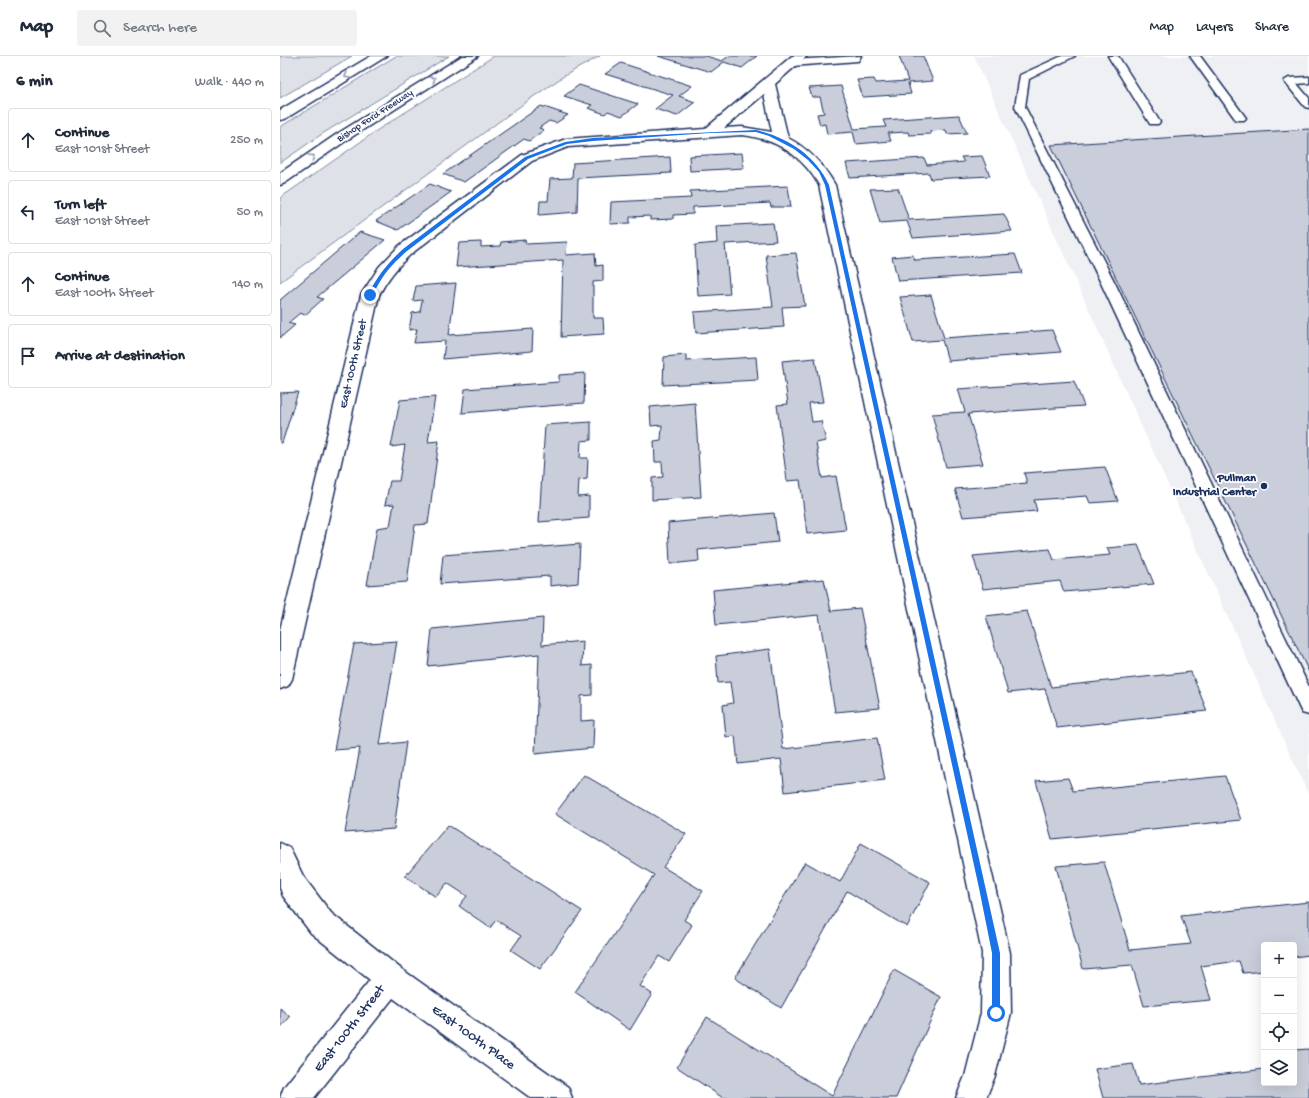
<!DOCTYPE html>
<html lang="en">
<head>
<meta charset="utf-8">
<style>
  :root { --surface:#fff; --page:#f2f2f3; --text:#1f2937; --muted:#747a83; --line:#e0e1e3 }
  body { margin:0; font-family:"Gochi Hand",sans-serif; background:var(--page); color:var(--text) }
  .controls { position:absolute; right:12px; bottom:12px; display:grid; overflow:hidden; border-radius:4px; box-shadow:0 4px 16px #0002 }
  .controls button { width:36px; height:36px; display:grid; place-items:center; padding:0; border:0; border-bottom:1px solid var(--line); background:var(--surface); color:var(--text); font:20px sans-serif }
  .stop { position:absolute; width:12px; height:12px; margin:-9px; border:3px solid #1a73e8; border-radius:50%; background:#fff }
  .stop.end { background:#1a73e8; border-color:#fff; box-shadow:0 1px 4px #0008 }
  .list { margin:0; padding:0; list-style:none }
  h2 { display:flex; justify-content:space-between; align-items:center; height:52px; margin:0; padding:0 16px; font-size:17px }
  h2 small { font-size:13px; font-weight:400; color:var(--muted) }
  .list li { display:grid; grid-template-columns:26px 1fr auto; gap:12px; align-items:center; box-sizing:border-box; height:64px; margin:0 8px 8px; padding:0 8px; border:1px solid var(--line); border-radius:4px }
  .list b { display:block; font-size:15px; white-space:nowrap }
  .list p { margin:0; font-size:13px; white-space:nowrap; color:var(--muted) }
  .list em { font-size:13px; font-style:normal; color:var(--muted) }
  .icon { flex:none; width:22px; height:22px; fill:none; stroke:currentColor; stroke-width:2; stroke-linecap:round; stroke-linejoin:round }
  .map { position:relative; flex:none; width:1029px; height:1042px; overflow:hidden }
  header { display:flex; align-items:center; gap:24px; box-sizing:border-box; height:56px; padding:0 20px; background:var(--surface); border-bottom:1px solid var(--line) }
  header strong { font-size:19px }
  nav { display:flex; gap:22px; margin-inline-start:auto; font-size:14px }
  .search { width:280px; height:36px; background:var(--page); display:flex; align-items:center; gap:10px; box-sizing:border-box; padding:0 14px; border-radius:4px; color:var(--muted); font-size:15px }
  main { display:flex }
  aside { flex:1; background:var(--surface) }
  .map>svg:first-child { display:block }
  .built { fill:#eff0f4 }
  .green { fill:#dee1e7; stroke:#7c88a2 }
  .building { fill:#caceda; stroke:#1b2f5e }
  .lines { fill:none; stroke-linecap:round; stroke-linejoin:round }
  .lane-casing { stroke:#1b2f5e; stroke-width:3 }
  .street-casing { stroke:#1b2f5e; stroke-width:3 }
  .highway-casing { stroke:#1b2f5e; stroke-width:3 }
  .lane { fill:#fff; fill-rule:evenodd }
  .street { fill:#fff; fill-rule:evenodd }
  .highway { fill:#fff; fill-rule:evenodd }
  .oneway { stroke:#8d97ae }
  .route { fill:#1a73e8 }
  .poi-dot { fill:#1b2f5e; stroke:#fff; stroke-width:1.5 }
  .labels { text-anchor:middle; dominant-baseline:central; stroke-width:3.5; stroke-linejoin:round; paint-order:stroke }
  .far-street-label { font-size:10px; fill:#1b2f5e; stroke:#fff }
  .street-label { font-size:12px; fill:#1b2f5e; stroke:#fff }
  .poi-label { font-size:12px; font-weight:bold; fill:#1b2f5e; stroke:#fff; text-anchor:end }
  .near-street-label { font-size:14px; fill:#1b2f5e; stroke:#fff }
</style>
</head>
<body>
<header>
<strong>Map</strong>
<div class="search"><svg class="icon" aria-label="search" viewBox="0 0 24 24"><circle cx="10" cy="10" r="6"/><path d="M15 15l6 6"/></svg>Search here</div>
<nav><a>Map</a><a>Layers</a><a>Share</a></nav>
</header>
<main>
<aside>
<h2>6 min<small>Walk · 440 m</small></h2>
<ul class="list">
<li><svg class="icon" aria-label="ahead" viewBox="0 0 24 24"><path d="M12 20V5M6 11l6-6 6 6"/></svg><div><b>Continue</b><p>East 101st Street</p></div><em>250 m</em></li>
<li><svg class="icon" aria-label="left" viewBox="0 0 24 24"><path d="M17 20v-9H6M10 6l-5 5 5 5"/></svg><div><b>Turn left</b><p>East 101st Street</p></div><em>50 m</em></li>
<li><svg class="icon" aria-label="ahead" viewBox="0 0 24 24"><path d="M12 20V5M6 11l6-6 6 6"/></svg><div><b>Continue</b><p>East 100th Street</p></div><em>140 m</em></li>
<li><svg class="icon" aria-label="arrive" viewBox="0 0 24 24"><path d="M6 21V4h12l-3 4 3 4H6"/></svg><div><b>Arrive at destination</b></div></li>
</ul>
</aside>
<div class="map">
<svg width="1029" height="1042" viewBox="0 0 1029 1042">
  <rect width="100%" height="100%" fill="#fff"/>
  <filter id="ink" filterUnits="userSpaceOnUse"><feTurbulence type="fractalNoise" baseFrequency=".025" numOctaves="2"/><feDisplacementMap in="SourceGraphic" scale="8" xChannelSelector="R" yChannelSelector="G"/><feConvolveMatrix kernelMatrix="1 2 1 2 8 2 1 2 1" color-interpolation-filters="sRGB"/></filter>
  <g filter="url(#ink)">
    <path class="built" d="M694 0H1029V740Z"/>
    <g class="green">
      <path d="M0 0H72L0 42Z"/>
      <path d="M116 0H169L42 78 0 107V71Z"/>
      <path d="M214 0H320L284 20 250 43 0 226V142L99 73Z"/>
    </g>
    <g class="building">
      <path d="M378 0H426L442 5 449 0H477L462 12 444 6 431 16Z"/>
      <path d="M619 0H643L653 25 628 27 631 38 583 41 577 24 594 23 596 27 628 25Z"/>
      <path d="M341 7 412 30 399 40 415 46 397 60 375 53 393 39 325 18Z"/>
      <path d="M299 29 358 48 342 60 328 55 325 58 308 52 312 49 284 40Z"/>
      <path d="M561 30 574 73 606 71 603 64 679 59 687 77 667 78 666 74 650 75 651 78 629 79 628 76 608 77 611 85 576 88 573 76 547 78 545 68 540 69 537 58 544 57 540 41H532L529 32Z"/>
      <path d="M261 50 288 59 276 67 269 65 259 72 264 74 249 85 244 83 184 126 163 118Z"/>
      <path d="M1029 73V616L771 89Z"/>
      <path d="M462 97 464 112 410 115 409 100Z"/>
      <path d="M702 100 710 120 651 123 649 117 570 122 566 107 644 102 647 109 684 106 681 101Z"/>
      <path d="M390 101 391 117 298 122 297 156 259 159 260 145H268L270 123 292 122 293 107Z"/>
      <path d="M150 128 171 136 118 174 96 165Z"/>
      <path d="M508 130 511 151H491L490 147 413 151V158L393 159V163L370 164V160L350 161V167L330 168 331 146 411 142 410 135Z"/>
      <path d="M618 132 629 164 724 158 732 175 633 182 627 165 600 167 590 133Z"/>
      <path d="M493 167 496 185 445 188 450 238 418 240 415 189 437 187 436 170Z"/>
      <path d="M80 176 105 184 37 241 43 243 25 259 20 257 8 267 15 269 0 282V244Z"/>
      <path d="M245 184 246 188 287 186 286 199 315 197 316 210 323 209V225L313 226V262H323L324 278 281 281 283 204 176 211 179 187 201 186V191L220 190 221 186Z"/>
      <path d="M516 197 525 250 502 251 504 271 416 277 414 256 493 251 486 199Z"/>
      <path d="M735 198 742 217 618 225 612 201 633 199 635 204Z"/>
      <path d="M176 227 169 279 253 273 252 295 163 303 165 285 134 287 137 273 129 274 132 257 140 256 142 244 133 245 136 230Z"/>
      <path d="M651 239 664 282 772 274 781 296 668 305 662 284 633 286 620 241Z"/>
      <path d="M406 299V305L476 301 478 324 383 329 384 301Z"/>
      <path d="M535 302 543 346 529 347 532 366 541 365 546 385 536 387 542 422 556 420 566 474 527 478 520 424 507 425 497 349 508 348 502 305Z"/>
      <path d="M305 317 304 347 182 357 185 333 279 326V319Z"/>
      <path d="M794 325 804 350 688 358 703 408 666 411 652 358 685 356 678 333Z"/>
      <path d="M18 336 2 387H0V337Z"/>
      <path d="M155 341 148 386 159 385 148 468 135 469 127 526 87 529 97 472 110 470 114 448 105 449 110 425H119L125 389 111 391 120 344Z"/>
      <path d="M415 347 421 441 372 444V422L383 421 382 406H375L374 385 381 384 382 369 371 370 370 351Z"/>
      <path d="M311 366V384L301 385 300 402H308L307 423 299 424 298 441 309 440V462L259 466 265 369Z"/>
      <path d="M825 411 838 445 810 447 807 440 754 444 757 455 683 461 675 433 747 427 744 417Z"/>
      <path d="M494 457 498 486 418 494 419 505 390 508 388 467Z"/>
      <path d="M300 488 298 527 270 530V520L160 528 163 499Z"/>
      <path d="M858 489 874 528 784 536 780 525 703 533 693 500 770 493 774 504 830 499 827 492Z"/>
      <path d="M544 523 551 555 580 552 600 652 555 656 539 559 436 569 433 534Z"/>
      <path d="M747 555 771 631 911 616 927 655 777 672 765 633 728 637 706 560Z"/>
      <path d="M263 562 262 589 303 585 302 610 312 609V639L301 640V665L314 664 313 692 255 698 259 598 148 610 152 573Z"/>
      <path d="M117 585 100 689 126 686 114 773 65 777 80 692 54 694 74 588Z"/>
      <path d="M490 593 503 693 597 682 605 724 505 736 501 703 458 708 455 680 446 681 443 649 453 647 450 626 438 627 436 600Z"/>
      <path d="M304 719 406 778 383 811 423 835 404 864 412 869 389 906 379 900 360 930 372 938 350 974 295 936 374 819 275 758Z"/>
      <path d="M945 720 961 764 772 783 756 725 788 722 793 735Z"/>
      <path d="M168 769 302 855 260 913 231 894 241 880 216 864 210 872 179 850 187 840 167 827 156 841 125 820Z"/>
      <path d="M581 787 650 826 627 871 567 835 501 952 455 922 525 806 560 826Z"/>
      <path d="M824 806 850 894 911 888 901 860 1029 846V899L1014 901V889H984V915L963 917 959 905 921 910 931 944 864 950 852 909 803 913 776 810Z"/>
      <path d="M614 914 661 941 616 1042H443L397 1011 427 961 552 1040Z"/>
      <path d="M0 952 10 961 0 972Z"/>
      <path d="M1029 993V1042H823L815 1013 853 1008 859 1029 984 1013V1027H1014V994Z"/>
    </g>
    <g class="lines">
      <g class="lane-casing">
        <g id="lane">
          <path d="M581 0 578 5 512 10 507 7 512 4Z"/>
          <path d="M782 0H795L749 23 745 51 835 227 1029 631V659L1022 657 821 227 735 51 740 19Z"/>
          <path d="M828 0H838L880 66 878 68H870Z"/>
          <path d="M910 0H920L966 62 964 64H956Z"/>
          <path d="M1029 21V27L1017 28 1029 42V52L1025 51 1004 25 1009 22Z"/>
        </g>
      </g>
      <g class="street-casing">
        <g id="street">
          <path d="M512 0H527L495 28 508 82C529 93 543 108 555 129L730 897 731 957 715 1020 706 1042H676L685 1020 701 957 702 897 539 129C522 99 496 83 462 79L288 91 252 105 131 198C118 210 107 223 99 239L12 623 8 630 0 633V574L81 239 99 211 119 190 242 99 286 83 425 73ZM484 38 492 76 462 71 444 72Z"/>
          <path d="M0 787 9 791 23 820 51 857 120 912 288 1031 292 1042H251L113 942 34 1042H0L4 1031 90 924 31 877 3 840 0 832Z"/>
        </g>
      </g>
      <g class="highway-casing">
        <g id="highway">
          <path d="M91 0H107L5 63 0 64V54Z"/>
          <path d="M182 0H198L67 84 5 127 0 129V117L57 78Z"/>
        </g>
      </g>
      <use href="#lane" class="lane"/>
      <use href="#street" class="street"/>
      <use href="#highway" class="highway"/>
    </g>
    <defs><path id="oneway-chevron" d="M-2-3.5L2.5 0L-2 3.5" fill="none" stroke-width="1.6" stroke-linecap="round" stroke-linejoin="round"/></defs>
    <g class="oneway">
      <use href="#oneway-chevron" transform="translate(67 20) rotate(149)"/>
      <use href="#oneway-chevron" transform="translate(153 23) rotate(-32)"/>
      <use href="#oneway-chevron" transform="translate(32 101) rotate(-35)"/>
    </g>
  </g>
  <path class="route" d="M476 74C508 82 535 99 549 129L720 897V957L716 962 712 957V897L699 832 545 129 539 116 528 104 514 93 489 80 476 76 430 77 313 85 287 88 248 103 127 195C108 212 104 218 92 240L88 239C97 220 108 207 123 193L245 101 285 86 313 82Z"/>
  <circle class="poi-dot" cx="984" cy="430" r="4"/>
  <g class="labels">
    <g class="far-street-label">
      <text transform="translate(95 60) rotate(-33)">Bishop Ford Freeway</text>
    </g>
    <g class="street-label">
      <text transform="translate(74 308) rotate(-77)">East 100th Street</text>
    </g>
    <g class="poi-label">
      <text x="976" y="423">Pullman<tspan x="976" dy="14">Industrial Center</tspan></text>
    </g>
    <g class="near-street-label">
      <text transform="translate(70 973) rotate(-52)">East 100th Street</text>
      <text transform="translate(193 982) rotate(36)">East 100th Place</text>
    </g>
  </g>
</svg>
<div class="controls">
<button>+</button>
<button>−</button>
<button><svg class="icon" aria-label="locate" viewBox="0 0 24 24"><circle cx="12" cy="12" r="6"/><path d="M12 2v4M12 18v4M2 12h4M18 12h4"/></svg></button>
<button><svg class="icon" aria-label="layers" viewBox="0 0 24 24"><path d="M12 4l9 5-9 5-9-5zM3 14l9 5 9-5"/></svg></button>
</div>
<div class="stop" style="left:716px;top:957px"></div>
<div class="stop end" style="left:90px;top:239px"></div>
</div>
</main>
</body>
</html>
